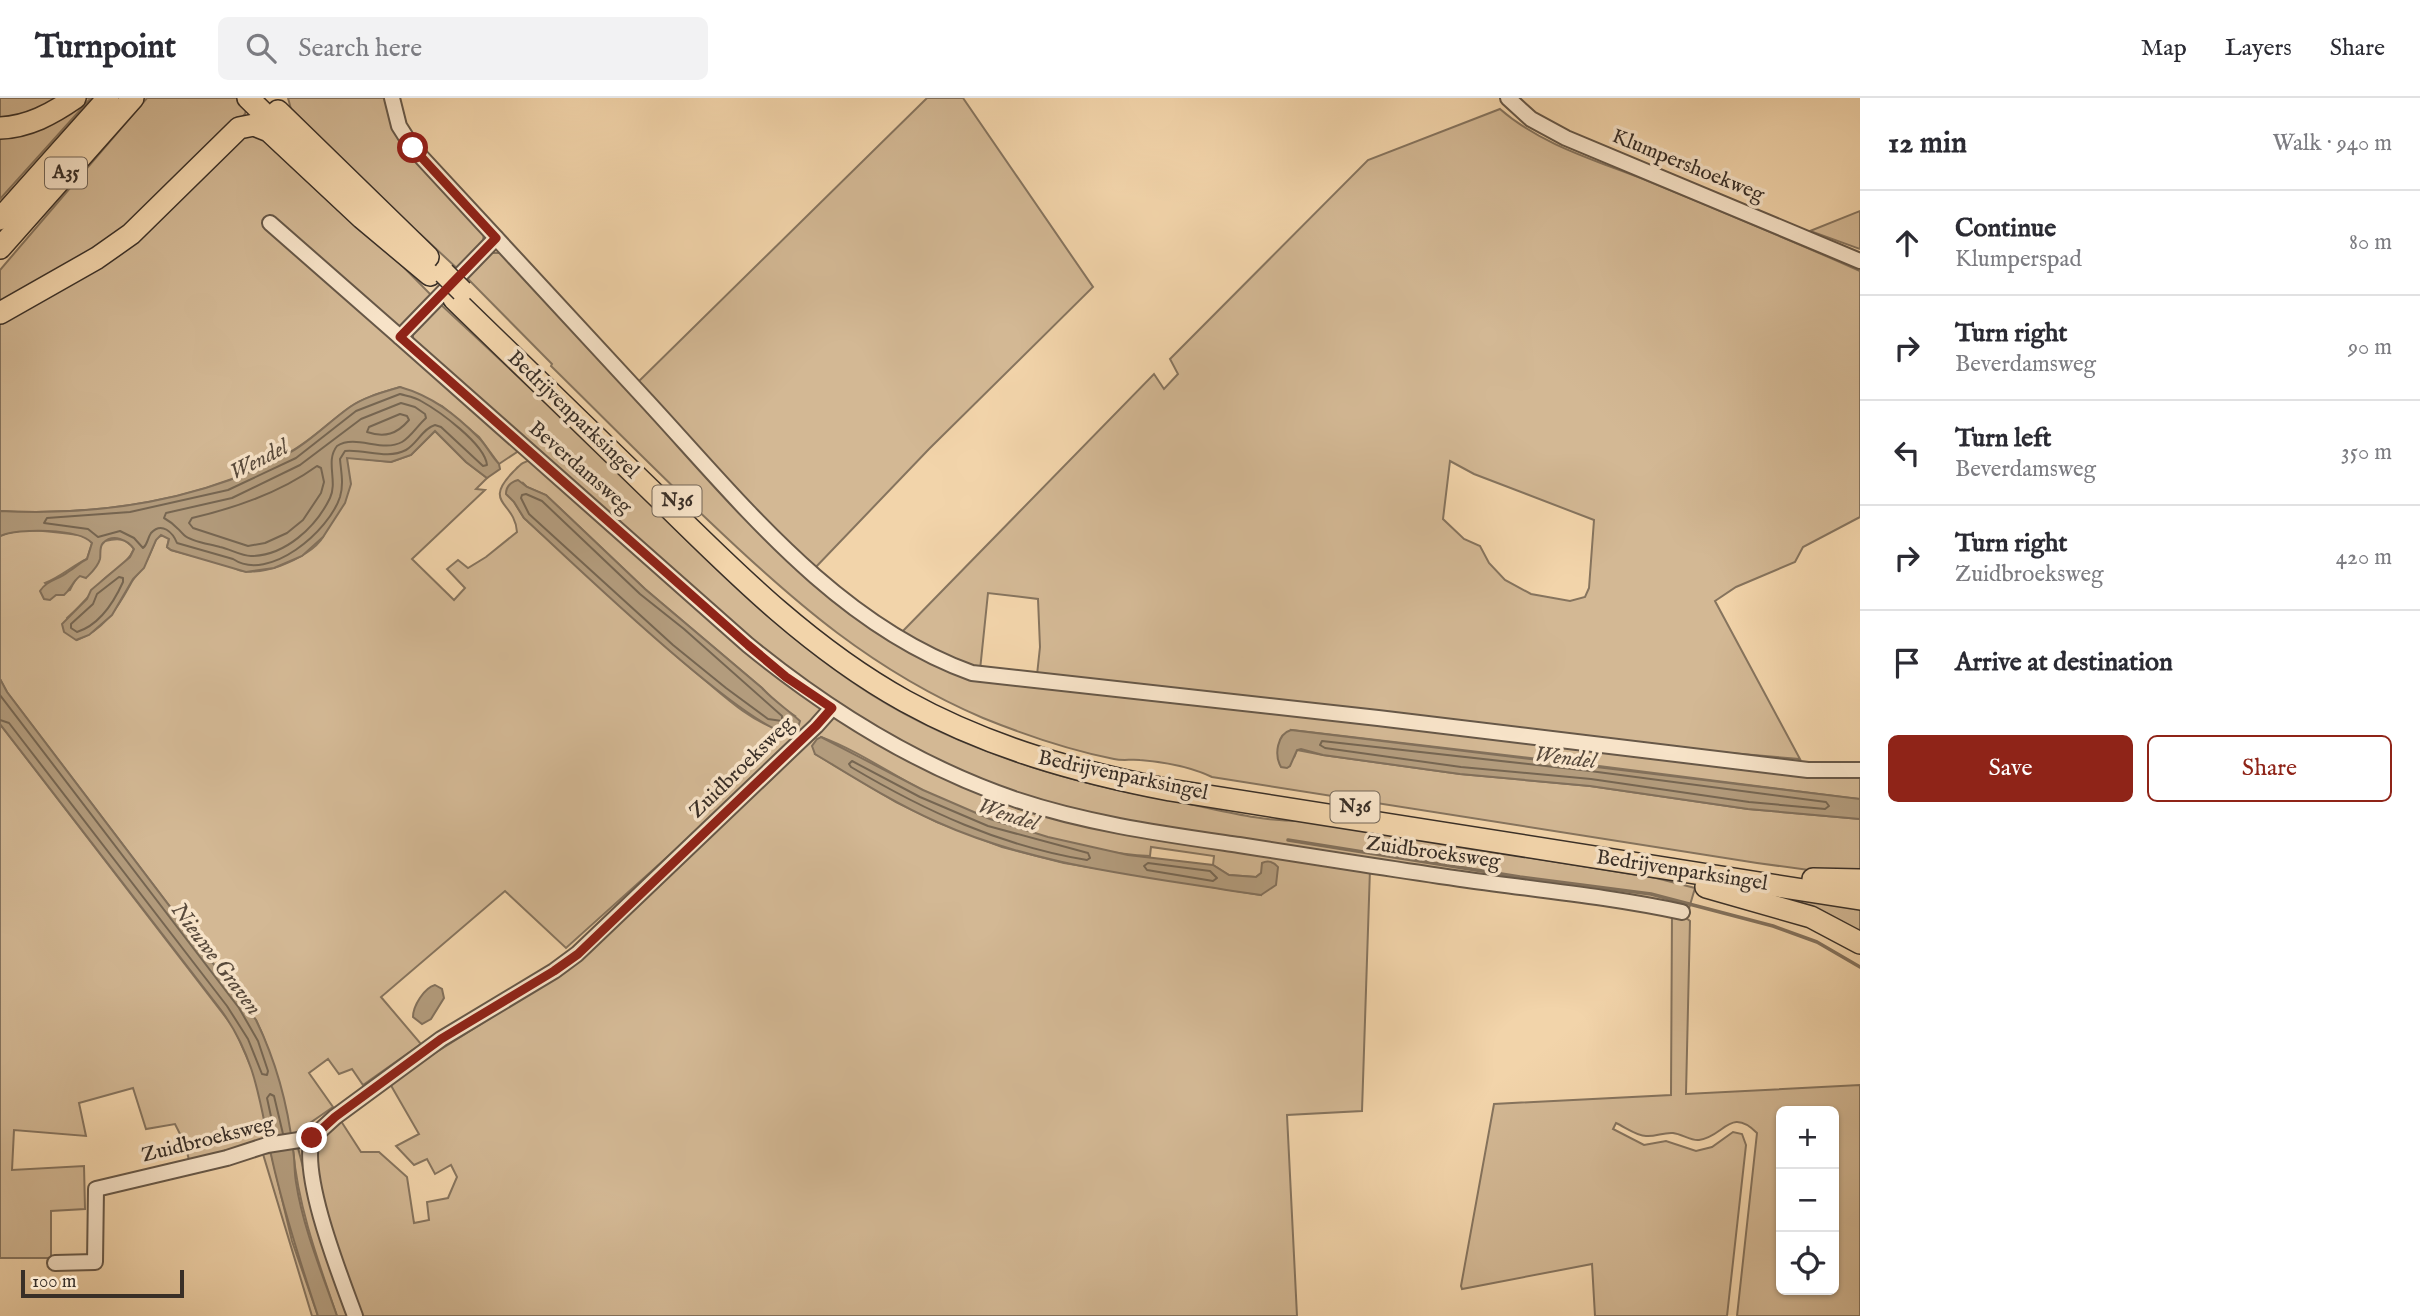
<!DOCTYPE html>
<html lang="en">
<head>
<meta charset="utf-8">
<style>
  :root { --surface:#fff; --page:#f2f2f3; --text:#2b2b33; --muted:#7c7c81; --line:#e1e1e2; --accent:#8f2418 }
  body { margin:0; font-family:"IM FELL English",serif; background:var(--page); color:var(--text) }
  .controls { position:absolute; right:21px; bottom:21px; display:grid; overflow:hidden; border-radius:10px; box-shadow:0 2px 5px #0004 }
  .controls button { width:63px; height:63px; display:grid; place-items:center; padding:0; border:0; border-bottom:2px solid var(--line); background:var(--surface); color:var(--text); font:35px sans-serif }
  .scale { position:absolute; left:21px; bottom:18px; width:163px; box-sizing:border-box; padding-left:7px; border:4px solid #392f27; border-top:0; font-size:19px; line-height:24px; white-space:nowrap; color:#392f27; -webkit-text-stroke:5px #f7e3c8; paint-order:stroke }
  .stop { position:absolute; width:21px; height:21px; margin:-16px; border:5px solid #8f2418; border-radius:50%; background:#fff }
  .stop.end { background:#8f2418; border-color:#fff; box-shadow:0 2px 7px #0008 }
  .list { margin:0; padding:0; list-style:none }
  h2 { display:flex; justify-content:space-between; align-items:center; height:91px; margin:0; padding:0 28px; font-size:30px }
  h2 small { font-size:23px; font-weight:400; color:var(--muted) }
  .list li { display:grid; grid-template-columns:46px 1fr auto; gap:21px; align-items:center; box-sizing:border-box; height:105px; padding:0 28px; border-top:2px solid var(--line) }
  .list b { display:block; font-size:26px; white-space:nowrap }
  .list p { margin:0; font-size:23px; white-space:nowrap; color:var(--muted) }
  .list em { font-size:23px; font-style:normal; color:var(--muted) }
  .actions { display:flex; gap:14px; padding:21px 28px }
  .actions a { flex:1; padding:16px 0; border:2px solid var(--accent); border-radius:10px; text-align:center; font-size:24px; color:var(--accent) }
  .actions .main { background:var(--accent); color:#fff }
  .icon { flex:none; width:38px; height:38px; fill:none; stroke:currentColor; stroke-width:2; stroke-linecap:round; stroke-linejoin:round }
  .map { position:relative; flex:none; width:1860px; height:1218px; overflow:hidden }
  header { display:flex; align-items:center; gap:42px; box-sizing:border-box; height:98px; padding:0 35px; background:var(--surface); border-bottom:2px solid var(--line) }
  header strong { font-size:33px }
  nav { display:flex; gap:38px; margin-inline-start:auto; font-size:24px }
  .search { width:490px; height:63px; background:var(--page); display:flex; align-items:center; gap:18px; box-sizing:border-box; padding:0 24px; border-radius:10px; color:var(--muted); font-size:26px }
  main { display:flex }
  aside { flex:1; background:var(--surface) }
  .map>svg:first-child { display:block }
  .green { fill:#d3b894; stroke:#86745e; stroke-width:2; fill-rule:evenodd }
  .water { fill:#b39c7d; stroke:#82705b; stroke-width:2 }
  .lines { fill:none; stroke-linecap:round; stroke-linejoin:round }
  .shore { stroke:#766652; stroke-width:2 }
  .stream { stroke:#82705b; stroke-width:3.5 }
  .minor-casing { stroke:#675848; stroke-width:18 }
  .highway-casing { stroke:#392f27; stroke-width:24 }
  .minor { stroke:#f7e3c8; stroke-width:14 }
  .highway { stroke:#f2d4aa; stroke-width:21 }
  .highway-bridge-casing { stroke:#392f27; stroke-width:24; stroke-linecap:butt }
  .highway-bridge { stroke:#f2d4aa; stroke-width:21 }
  .route { stroke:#8f2418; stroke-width:9 }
  .labels { text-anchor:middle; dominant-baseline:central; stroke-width:7; stroke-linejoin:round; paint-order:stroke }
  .shield { fill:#f7e3c8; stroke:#726557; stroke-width:2 }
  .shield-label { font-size:19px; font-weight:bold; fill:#392f27 }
  .street-label { font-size:21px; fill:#392f27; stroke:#f7e3c8 }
  .water-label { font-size:23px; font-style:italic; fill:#584a3c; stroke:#f7e3c8 }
</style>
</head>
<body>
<header>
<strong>Turnpoint</strong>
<div class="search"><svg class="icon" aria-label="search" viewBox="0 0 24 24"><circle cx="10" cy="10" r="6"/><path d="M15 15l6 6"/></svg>Search here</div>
<nav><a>Map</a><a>Layers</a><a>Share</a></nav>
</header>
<main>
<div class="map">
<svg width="1860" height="1218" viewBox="0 0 1860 1218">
  <rect width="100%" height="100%" fill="#f2d4aa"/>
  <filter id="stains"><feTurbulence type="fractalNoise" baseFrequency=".00286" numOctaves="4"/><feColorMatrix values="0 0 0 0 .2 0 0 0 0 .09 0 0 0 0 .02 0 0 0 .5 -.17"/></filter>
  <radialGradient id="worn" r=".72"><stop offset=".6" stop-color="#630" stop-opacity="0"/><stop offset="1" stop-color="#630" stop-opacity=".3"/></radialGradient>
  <g class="green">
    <path d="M0 0H58L53 5 14 19H0Z"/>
    <path d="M81 0H91L0 101V34Z"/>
    <path d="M147 0H238L247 9 245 16 151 114 0 212V172Z"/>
    <path d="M288 0H388L390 16 483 133C487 150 471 162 461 174L420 136 417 137 291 11Z"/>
    <path d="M927 0H963L1093 189 929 351 814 471 635 287Z"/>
    <path d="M1500 11C1541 47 1598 63 1648 83 1719 112 1790 142 1860 173V419L1803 449 1795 464 1736 489 1715 503 1800 661 1670 650 1037 577 1040 549 1038 501 988 495 980 572 900 536 1154 276 1164 291 1178 276 1170 261 1368 62ZM1450 363 1474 376 1594 422 1589 490 1585 499 1570 503 1531 496 1505 482 1489 465 1480 448 1464 441 1443 421Z"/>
    <path d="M259 35 371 136 434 200 406 227 398 229 516 350 517 354 499 366 479 339 442 308 400 289C384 294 364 299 350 309 330 323 312 342 290 354 204 403 98 418 0 413V225L61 188 228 44Z"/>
    <path d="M1860 113V151L1810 133Z"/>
    <path d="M490 155H502L784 455 943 568 1860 675V701L1850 700 1591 667 1291 632 1295 657 1297 652 1323 657 1460 676 1590 688 1748 711 1860 721V779L1757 765 1212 679C1191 669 1164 664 1140 662 1131 661 1123 663 1114 661 1069 652 1025 637 983 620 873 573 795 505 710 424 656 373 604 320 551 268L552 266 466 179Z"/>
    <path d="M438 204C504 265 569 326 633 389 708 464 782 540 872 597 963 654 1069 685 1174 703 1217 711 1259 724 1304 723L1656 780 1695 790 1688 814 1139 730 986 688 918 657 779 571 413 243V233Z"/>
    <path d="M435 333 466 364 487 380 476 391 485 392 412 461 454 502 465 490 447 471 458 462 468 470 486 459 517 434C515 403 482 406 513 374 520 367 523 363 533 362L820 609 821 613 784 654 566 850 505 793 381 899 421 946 363 987 352 971 339 976 328 961 309 975 333 1009 291 1038C281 999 274 959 256 922L7 594 0 581V438C26 427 58 435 86 438L92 445 87 461C72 468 61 479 45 485L56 497 70 492C74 482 96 452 105 443 118 440 126 440 134 451 127 467 113 472 102 483 91 496 80 509 67 520L77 542C103 532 117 511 130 487 134 478 142 473 146 464 150 457 153 448 157 439L165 437 169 441 167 449 171 452 231 468C252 485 311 460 323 439 326 433 327 424 329 417 335 398 341 379 346 359L391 364 411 357ZM523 385 527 389 546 397 645 491 762 590 777 606 795 618 777 631C749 622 723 597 701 579 640 528 583 473 524 420L514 404Z"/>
    <path d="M832 615 1014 703 1370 771 1362 1013 1287 1017 1297 1218H361L340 1162 318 1090 316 1043 339 1020 361 1054H379L407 1079 414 1125 429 1122 427 1104 448 1100 457 1079 451 1067 435 1076 427 1061 414 1067 396 1048 419 1036 389 984 538 890 592 849 780 673ZM821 639C856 652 888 674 920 691 982 723 1080 755 1150 758L1151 749 1214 758 1213 767 1229 777 1256 779 1261 775V797L1064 765 1002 749 937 724 896 704 815 656Z"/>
    <path d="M0 626 234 930 256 980 269 1043 189 1062 183 1038 180 1036 175 1026 146 1031 133 990 79 1005 86 1038 14 1032 12 1072 84 1068 85 1111 51 1113V1160H0Z"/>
    <path d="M1706 783 1860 807V841Z"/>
    <path d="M1672 814 1681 816 1690 823 1686 996 1860 987V1218H1737L1757 1035C1730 1008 1724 1039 1699 1042 1691 1043 1682 1036 1673 1035 1664 1034 1655 1039 1646 1038 1637 1038 1625 1029 1616 1025L1613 1031 1644 1047 1666 1043 1696 1053 1712 1049 1733 1034 1742 1036 1746 1047 1727 1218H1595L1592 1166 1462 1191 1461 1188 1494 1006 1671 997ZM1781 1013H1834V1192H1781Z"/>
    <path d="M298 1050 317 1123 349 1218H337C318 1163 298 1109 293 1051Z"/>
    <path d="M271 1055 292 1143 318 1218H312L263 1056Z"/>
  </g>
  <g class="water">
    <path d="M400 289C432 298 455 316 479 340 487 348 491 358 499 366L500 371 487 380 466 364 435 333 411 357 391 364 347 360 351 386 345 405 323 439 302 458 274 470 246 474 171 452 167 449 169 441 161 437 156 442 144 470 133 481 112 517 89 537 76 542 64 534 62 526 87 501 91 492 130 459 134 451C128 442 113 435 103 445 99 449 101 456 100 461 98 469 91 475 86 480L80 478C72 484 71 491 64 497H56L50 502 44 501 40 493C47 482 58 482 68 474 75 470 79 465 87 461L92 445C78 430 19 430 0 438V413C98 418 204 403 291 354 312 342 330 323 350 309 364 299 384 294 400 289Z"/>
    <path d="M518 382 527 389 546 397 645 491 762 590C774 603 787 611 800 623L796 636C760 647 560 453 524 420L514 404 506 396C506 388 511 384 518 382Z"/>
    <path d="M0 581 7 594 256 922C275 961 288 1008 293 1052 295 1062 294 1073 296 1084 303 1130 322 1175 337 1218H318C302 1170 287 1123 275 1074 260 1013 260 966 221 912L0 626Z"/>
    <path d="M1291 632 1860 701V721L1748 711 1590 688 1460 676 1323 657 1301 651 1297 652 1290 668 1287 670 1281 669C1274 657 1277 636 1291 632Z"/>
    <path d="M821 639 923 692 990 721 1048 739 1128 757 1213 767 1229 777 1256 779 1261 775 1262 765C1268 762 1274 764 1278 769L1276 787 1261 797 1233 793C1133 777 1030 766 937 724 894 705 855 680 815 656L812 648 817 641Z"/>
    <path d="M435 887 442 891 444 900 431 921 422 926 413 919C413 908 424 890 435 887Z"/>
  </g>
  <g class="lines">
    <g class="shore">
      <path d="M400 296C407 298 415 299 421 303 439 313 485 346 487 367L483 368 441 329 435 327C423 330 417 346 406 352 387 362 365 351 345 353L340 361C341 374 344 385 340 399 329 433 269 485 233 461L177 445C173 435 162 423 151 435 147 441 148 446 143 450L134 440 120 433 98 439 88 431 44 425 47 420 130 414 228 392 296 360 356 313Z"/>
      <path d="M401 305 415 309 425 316 426 320C418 327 411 339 402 344 382 355 356 336 337 348 325 363 338 383 330 400 316 429 285 458 251 458 241 458 230 451 220 449 210 446 191 444 184 437 176 429 175 426 164 420L166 415 232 400 300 367 361 321Z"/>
      <path d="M400 316 407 318 409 322C397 336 385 340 367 334L369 329Z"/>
      <path d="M317 368 321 370 324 384 321 395 303 422 287 435 265 445 248 448 193 430 189 425 192 420C235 410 280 395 317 368Z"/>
      <path d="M526 396 542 403 640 496 684 531 782 618V623L768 621 726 590 673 547 529 416 521 400 522 397Z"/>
      <path d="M119 479 123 480V484C114 504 99 527 77 534L71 530V526L93 506 97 496Z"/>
      <path d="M0 597 239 910 258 943 268 973 267 977 262 976 248 941 227 908 9 625 0 622"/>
      <path d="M1322 643 1590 673 1826 704 1829 708 1825 711 1749 704 1591 681 1461 669 1325 650 1320 647Z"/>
      <path d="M852 663 920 699 988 728 1088 755 1090 760 1087 762C1001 748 925 713 851 669L849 666Z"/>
      <path d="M1148 765 1210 773 1217 780 1213 783 1147 772 1144 768Z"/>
      <path d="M275 1037 267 1000 270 996 274 998 283 1036"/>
    </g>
    <path class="stream" d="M1288 742 1520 779 1651 796 1773 828 1817 844 1860 869"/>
    <g class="minor-casing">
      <g id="minor">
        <path d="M392 0 399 28 413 50C491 135 569 219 647 303 742 406 836 526 972 575L1378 620 1808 672H1860"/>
        <path d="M1508 0 1531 21 1566 40 1860 163"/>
        <path d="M270 125 400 239 496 140"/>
        <path d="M400 239 748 547C829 613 917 668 1017 702 1089 726 1164 736 1239 747 1315 759 1391 771 1468 782 1540 792 1612 799 1682 814"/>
        <path d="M312 1040C301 1080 340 1177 355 1218"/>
        <path d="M55 1165 95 1164 96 1091 227 1060 267 1047 312 1040 335 1019 441 941 554 873 577 856 816 628 832 610"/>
      </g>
    </g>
    <g class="highway-casing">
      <g id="highway">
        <path d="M248 0 282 33"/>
        <path d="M278 13 428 159"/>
        <path d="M0 30C28 29 52 16 75 0"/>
        <path d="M0 121 108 0"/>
        <path d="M0 150 133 0"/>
        <path d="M454 201C523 268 591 334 660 401 735 475 811 551 905 603 988 649 1077 674 1170 692L1860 801"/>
        <path d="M0 215 97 160 131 136 239 30 254 27 269 33 362 120 430 177"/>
        <path d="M1813 781 1860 782"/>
        <path d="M1706 789 1811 819 1860 845"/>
      </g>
    </g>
    <use href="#minor" class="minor"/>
    <use href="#highway" class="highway"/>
    <g class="highway-bridge-casing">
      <path id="highway-bridge" d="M444 175 462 193"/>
    </g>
    <use href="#highway-bridge" class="highway-bridge"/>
  </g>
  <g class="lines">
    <path class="route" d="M312 1040 335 1019 441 941 554 873 578 856 816 628 832 610 786 579 748 547 400 239 496 140 413 50"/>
  </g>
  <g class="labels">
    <g class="shield">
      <rect x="45" y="59.5" width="42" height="31" rx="5"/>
      <rect x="652.5" y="387.5" width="49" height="31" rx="5"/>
      <rect x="1330.5" y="693.5" width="49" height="31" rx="5"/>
    </g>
    <g class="shield-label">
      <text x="66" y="75">A35</text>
      <text x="677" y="403">N36</text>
      <text x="1355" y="709">N36</text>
    </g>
    <g class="street-label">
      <text transform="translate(1688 68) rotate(22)">Klumpershoekweg</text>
      <text transform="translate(573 317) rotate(44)">Bedrijvenparksingel</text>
      <text transform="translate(580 370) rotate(41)">Beverdamsweg</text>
      <text transform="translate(742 670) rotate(-44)">Zuidbroeksweg</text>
      <text transform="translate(1123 678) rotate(12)">Bedrijvenparksingel</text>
      <text transform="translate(1433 755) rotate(8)">Zuidbroeksweg</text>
      <text transform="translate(1682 773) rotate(9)">Bedrijvenparksingel</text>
      <text transform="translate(208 1042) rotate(-14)">Zuidbroeksweg</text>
    </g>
    <g class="water-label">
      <text transform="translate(259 362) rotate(-27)">Wendel</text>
      <text transform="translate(1565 660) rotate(7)">Wendel</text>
      <text transform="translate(1008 717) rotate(18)">Wendel</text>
      <text transform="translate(216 861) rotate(53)">Nieuwe Graven</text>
    </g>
  </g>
  <rect width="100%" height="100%" filter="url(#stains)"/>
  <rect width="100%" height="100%" fill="url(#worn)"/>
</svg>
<div class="controls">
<button>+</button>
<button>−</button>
<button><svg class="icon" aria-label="locate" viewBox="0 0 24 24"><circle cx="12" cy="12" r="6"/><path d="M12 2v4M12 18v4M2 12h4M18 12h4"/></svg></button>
</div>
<div class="scale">100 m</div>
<div class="stop" style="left:413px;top:50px"></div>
<div class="stop end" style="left:312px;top:1040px"></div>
</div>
<aside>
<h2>12 min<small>Walk · 940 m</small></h2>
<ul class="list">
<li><svg class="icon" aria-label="ahead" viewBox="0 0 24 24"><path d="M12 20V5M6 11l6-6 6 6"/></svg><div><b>Continue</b><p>Klumperspad</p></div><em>80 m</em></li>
<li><svg class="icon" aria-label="right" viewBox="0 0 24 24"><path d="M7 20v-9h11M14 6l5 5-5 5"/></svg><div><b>Turn right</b><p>Beverdamsweg</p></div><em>90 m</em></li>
<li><svg class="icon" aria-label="left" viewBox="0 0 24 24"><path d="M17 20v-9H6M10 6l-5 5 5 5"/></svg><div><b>Turn left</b><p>Beverdamsweg</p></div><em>350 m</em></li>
<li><svg class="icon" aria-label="right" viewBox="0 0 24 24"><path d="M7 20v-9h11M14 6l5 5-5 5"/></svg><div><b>Turn right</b><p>Zuidbroeksweg</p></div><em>420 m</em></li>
<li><svg class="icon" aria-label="arrive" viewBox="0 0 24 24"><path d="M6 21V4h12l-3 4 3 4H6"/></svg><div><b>Arrive at destination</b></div></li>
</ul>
<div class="actions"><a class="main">Save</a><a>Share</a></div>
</aside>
</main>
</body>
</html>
